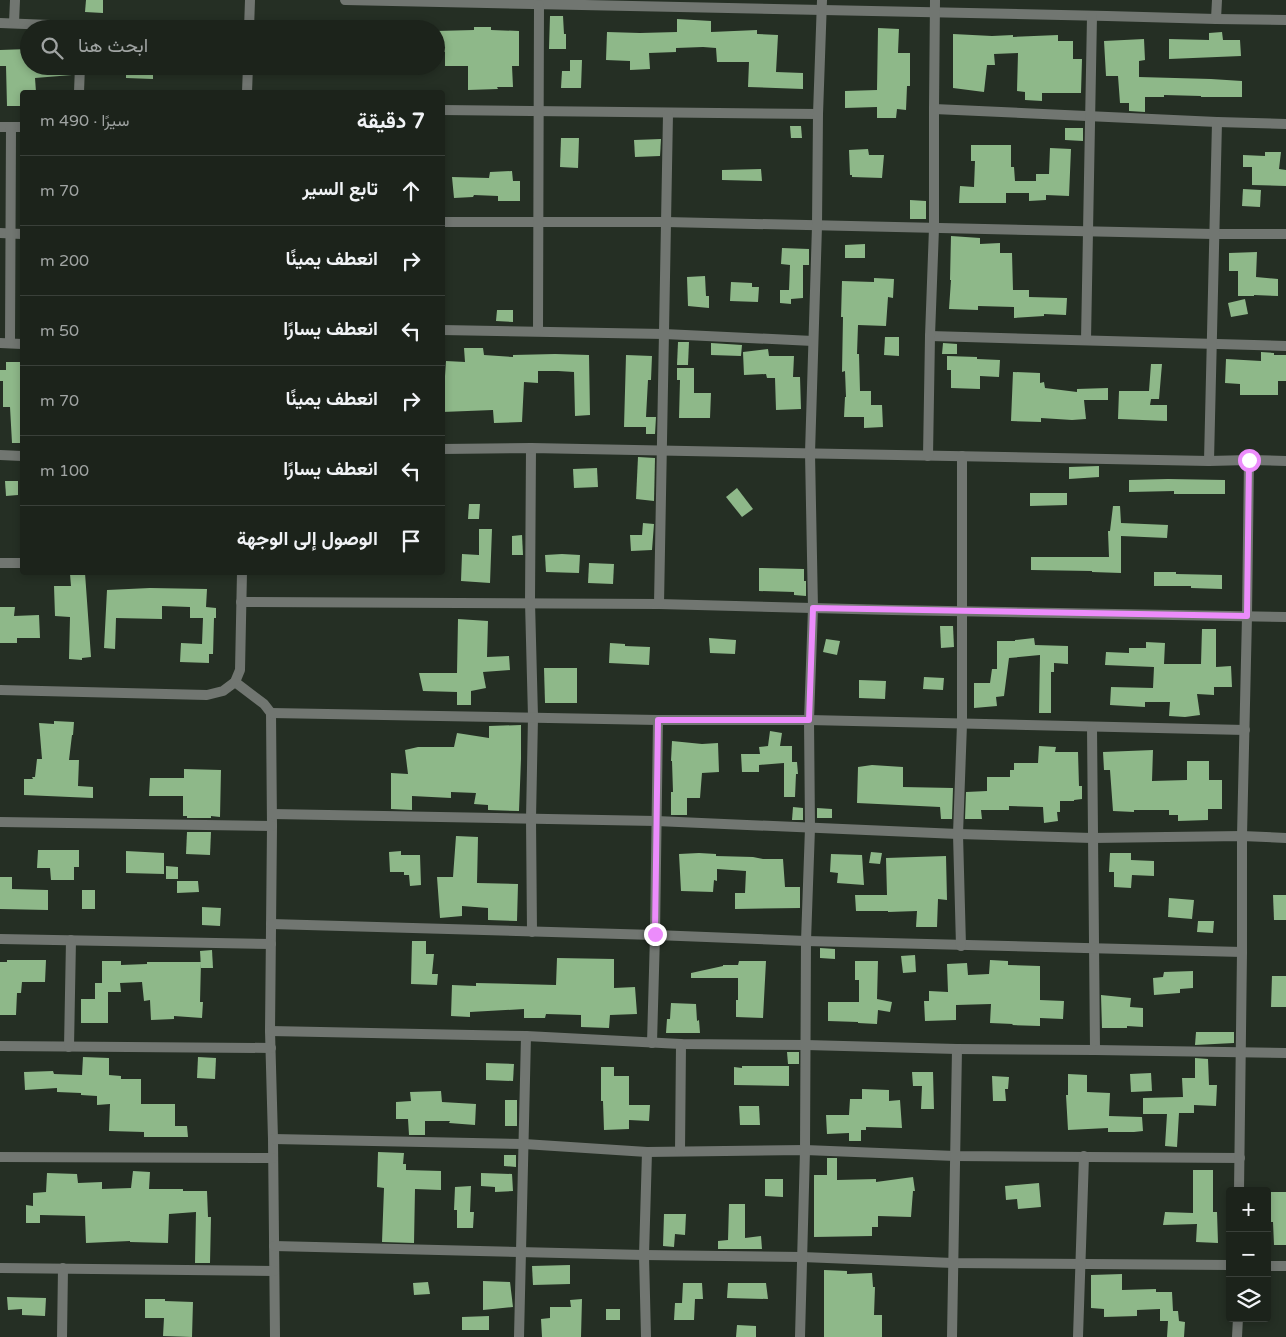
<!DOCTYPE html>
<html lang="ar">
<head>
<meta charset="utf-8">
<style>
  :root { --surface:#1c231b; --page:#292f28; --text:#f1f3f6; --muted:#a0a4a3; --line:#3a403a }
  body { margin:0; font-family:"Varela Round",Vazirmatn,sans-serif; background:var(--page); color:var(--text); direction:rtl }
  .controls { position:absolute; right:15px; bottom:15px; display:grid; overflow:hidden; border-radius:5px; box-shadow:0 2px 8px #0003 }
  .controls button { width:45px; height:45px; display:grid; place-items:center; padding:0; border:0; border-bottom:1px solid var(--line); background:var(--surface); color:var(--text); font:25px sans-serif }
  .stop { position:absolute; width:15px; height:15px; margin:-11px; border:4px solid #ec8cfb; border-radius:50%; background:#fff }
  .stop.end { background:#ec8cfb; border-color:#fff; box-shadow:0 1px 5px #0008 }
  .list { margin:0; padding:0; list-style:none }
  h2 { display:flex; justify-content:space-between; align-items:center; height:65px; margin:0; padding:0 20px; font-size:21px }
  h2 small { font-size:16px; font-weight:400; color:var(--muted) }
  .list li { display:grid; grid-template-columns:32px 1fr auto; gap:15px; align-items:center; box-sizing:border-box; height:70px; padding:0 20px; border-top:1px solid var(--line) }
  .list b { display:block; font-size:19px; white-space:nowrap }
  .list em { font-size:16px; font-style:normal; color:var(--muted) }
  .icon { flex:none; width:28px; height:28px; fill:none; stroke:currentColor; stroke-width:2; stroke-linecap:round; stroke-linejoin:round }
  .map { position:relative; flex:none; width:1286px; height:1337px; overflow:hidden; direction:ltr }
  .search { position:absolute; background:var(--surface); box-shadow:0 2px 8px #0003; left:20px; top:20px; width:425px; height:55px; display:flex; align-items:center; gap:12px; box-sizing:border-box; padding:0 18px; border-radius:28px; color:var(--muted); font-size:19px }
  .panel { position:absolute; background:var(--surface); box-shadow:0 2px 8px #0003; left:20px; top:90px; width:425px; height:485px; border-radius:5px; direction:rtl }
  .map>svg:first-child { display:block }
  .building { fill:#8eb889 }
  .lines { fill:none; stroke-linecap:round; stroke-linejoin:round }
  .minor { stroke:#717671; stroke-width:10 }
  .tertiary { stroke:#717671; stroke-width:10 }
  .route { stroke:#ec8cfb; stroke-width:6 }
</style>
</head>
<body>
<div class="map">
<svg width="1286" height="1337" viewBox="0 0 1286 1337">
  <rect width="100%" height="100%" fill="#252f24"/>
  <g class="building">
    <path d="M86 0H103V13L85 12Z"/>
    <path d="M550 16H563L564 34H566V49H549Z"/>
    <path d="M677 19 711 21V32L757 30V34L778 35 776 72 803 73V89L748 87 749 62H717L716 48 703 47 676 48V52L649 53 650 69 630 70V61L606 60 607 32 640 33 677 32Z"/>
    <path d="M474 27H491V30L519 31V66H512L513 87H497L498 89 468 90V66H445V52L436 51V31L474 30Z"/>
    <path d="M878 28 899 29 898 53H910V86H907L906 110 897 109 896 118H877V107L845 108V91L877 90Z"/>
    <path d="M1222 32 1223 40H1240L1241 56 1169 59V39L1209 40V33Z"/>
    <path d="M953 34 992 36 1013 35V37L1058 35V41H1073V59H1082L1081 93H1042V101L1025 100V92L1017 91 1018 53 994 54 995 65H987L984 92 953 88Z"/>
    <path d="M1144 39 1145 60 1139 61V77L1211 79 1242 81V97H1201V96L1164 95V97H1145V112L1129 111V103H1120L1118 76H1106L1104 41Z"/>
    <path d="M29 49V66H72V75L35 78 36 92H22V106H7L6 66H0V50Z"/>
    <path d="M570 60H582L581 88H561L562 71H570Z"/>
    <path d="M126 66H153V79L126 78Z"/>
    <path d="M790 126H801L802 138H791Z"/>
    <path d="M1065 128H1083V141L1065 140Z"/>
    <path d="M561 138H579L578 168 560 167Z"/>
    <path d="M661 139 660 156 635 157 634 140Z"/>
    <path d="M971 145H1011V167H1014L1015 181H1036V174H1049L1050 148 1071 149 1069 196 1046 195V200L1029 201V193H1006V203H959L960 186 974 187 975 161H971Z"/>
    <path d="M868 149 869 155H884L882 178 852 177V175H850L849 150Z"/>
    <path d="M1265 152H1281L1279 169 1286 170V186L1252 185V167H1243V155L1265 156Z"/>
    <path d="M761 169 762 181 722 180V170Z"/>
    <path d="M512 171 513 181H520V201H498V196L474 195 473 197 454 198 452 177 489 178 490 172Z"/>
    <path d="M1243 189 1261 190 1260 207 1242 206Z"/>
    <path d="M910 200 926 201V219H910Z"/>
    <path d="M951 236 980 238V244L1000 243V253H1012L1013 290H1029V297L1067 298 1066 315 1044 314V316L1014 318V307L978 306V310L949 309 951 280H950Z"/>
    <path d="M865 244V258H845V245Z"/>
    <path d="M782 248 809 249V265H803V298L791 299V304L780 303V290H789L790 265 781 264Z"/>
    <path d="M1257 252 1256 277 1278 279V296L1254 295V296H1238V271H1229V253Z"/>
    <path d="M705 276 706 296H709V308L688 306 687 277Z"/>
    <path d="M874 278 894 279 893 298 888 297 886 326 858 325 857 354H859L860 391H871V405H882L883 427 864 428V417H844L845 397H846L845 371 842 372 843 317H841L842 281 874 282Z"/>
    <path d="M731 282 752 283V287H759L758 302 730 301Z"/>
    <path d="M1245 299 1248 314 1231 317 1228 303Z"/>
    <path d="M497 310H513V322L496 321Z"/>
    <path d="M885 337H899V356L884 355Z"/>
    <path d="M678 342H689L688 365H677Z"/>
    <path d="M711 343 742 345 741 356 711 355Z"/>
    <path d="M943 343 957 344V354H942Z"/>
    <path d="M464 348H483L484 355 513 357V355L555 354 589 355 590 415 575 416 574 372 558 371H538V383L524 382 522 422 494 423 493 410 442 412V391H444L446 361 465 362Z"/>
    <path d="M768 349 769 356H794L793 377H800L801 409 776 410 775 378H767L766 374 744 375 743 352Z"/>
    <path d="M1261 352 1274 353V355H1286V381H1278V395H1240V384L1225 383 1226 359 1261 361Z"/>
    <path d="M626 355 652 356 651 380H648L646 417H656L655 434H646V424V427H624Z"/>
    <path d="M947 356 977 357V359L1000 360 999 377 980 376V389L951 388V370H947Z"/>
    <path d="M6 362H22L21 443H12L10 407H3V381H0V370H6Z"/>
    <path d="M1151 364H1162L1159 399H1151L1150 405H1167V421L1118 419 1119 391H1149Z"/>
    <path d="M677 368H694V393H711L710 418H679L680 380H677Z"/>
    <path d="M1013 372 1040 373V383L1044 382 1045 388 1077 392V389L1108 388V400H1084L1086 419 1072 420 1041 418V422L1011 421Z"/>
    <path d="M638 457 655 458 654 501 636 499Z"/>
    <path d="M1099 466V477L1069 479V467Z"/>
    <path d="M597 468 598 487 574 488 573 469Z"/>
    <path d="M1168 479 1225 480V494H1174V491L1129 492V480Z"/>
    <path d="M5 481H18V495L6 496Z"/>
    <path d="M737 488 753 509 742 517 726 497Z"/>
    <path d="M1030 493H1067V505L1030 506Z"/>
    <path d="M469 504H480L479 519H468Z"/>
    <path d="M1113 506H1120L1121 523 1168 525 1167 538 1121 536V573L1092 572V571L1031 570V557H1109L1108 531H1110Z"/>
    <path d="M643 523 654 524 652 550 631 551 630 535H642Z"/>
    <path d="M479 529H492L490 583 461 581 462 554 479 555Z"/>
    <path d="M522 535 523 555H512V536Z"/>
    <path d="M562 554 580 555 579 573 546 572 545 555Z"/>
    <path d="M589 563 614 564 613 584 588 583Z"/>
    <path d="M759 568 804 569V581H806V596L794 595V592L759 591Z"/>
    <path d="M1154 572H1176V574L1222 575V589L1191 588V586H1154Z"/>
    <path d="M85 573 91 657 82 658V660L69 659 70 617 55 616 54 586H71L70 574Z"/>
    <path d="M150 588 207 589 206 607 216 608V618H214L213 654H209V663L180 662 181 643 202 644 203 618H190V607L162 606V619L116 618 115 649 104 648 107 590Z"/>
    <path d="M0 607H15L14 616 39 615 40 638H17V643H0Z"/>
    <path d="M458 619 488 621 487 657 509 656 510 670 483 672 486 688 471 691V705H457V692L423 691 419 673H457Z"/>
    <path d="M940 626H953L954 647 941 648Z"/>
    <path d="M1202 629H1216V667L1231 666 1232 687H1214V695L1197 694 1200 715 1185 717 1169 716 1170 702H1145V707L1110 705 1111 687 1153 688 1154 667 1105 665 1106 652 1129 653V648H1146V642L1165 643 1164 664H1201Z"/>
    <path d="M709 638 736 640 735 654 710 653Z"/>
    <path d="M1034 638 1035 645 1068 646V664L1054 663V672H1051V713H1039L1040 655 1009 658 1004 696 996 697 997 706 974 708V683H990L992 669H997V641H1015V640Z"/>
    <path d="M826 639 840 641 837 655 823 652Z"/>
    <path d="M610 643 625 644V646L650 647 649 665 609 663Z"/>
    <path d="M544 668H577V703H545Z"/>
    <path d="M924 677 944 678 943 690 923 689Z"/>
    <path d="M859 680 886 681 885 699 859 698Z"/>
    <path d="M54 721 74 722 73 735H72L69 760H79L78 786 93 787V798L24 795V779H33L32 777H35L37 759H42L39 723 54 724Z"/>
    <path d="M521 725V759L519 811 488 810V805L474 804 476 793 451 792V798L412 796V810L391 809V773L408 774 405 750 418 747H454L457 733 489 738V726Z"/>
    <path d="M770 731 782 733 780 746H792V762H797L798 774H796L795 797H784V763L759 765V772H742L741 754H760L759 747 768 746Z"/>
    <path d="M672 741 702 744 718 743 719 772 702 773 700 798H687V815H671V792H673L672 761H671Z"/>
    <path d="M1039 746 1056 747 1055 752H1078L1079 786H1082V799L1074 800V801H1060V812H1057L1058 821 1044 823 1043 807 1009 806V810H981L982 819H965L966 792 987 791V777H1010V770H1014V763H1038Z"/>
    <path d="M1153 750 1152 781 1187 780V761H1209V780H1222V809H1208V820L1178 821V815H1169V810H1134V812L1113 811 1110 770H1104L1103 752Z"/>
    <path d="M872 765 903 767V787L953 788 952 819H941L940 807 857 803 858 767Z"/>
    <path d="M184 769 221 770 220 817 211 816V818H187V816H183V796H149L150 778H184Z"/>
    <path d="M793 807 803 808V820H792Z"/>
    <path d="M817 808 832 809V818H817Z"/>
    <path d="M187 832H211L210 855 186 854Z"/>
    <path d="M456 836 478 837 477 883 518 884 517 921 488 920V908L462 906V916L440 918 437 877H453Z"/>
    <path d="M38 850H79V867H74V880H51L50 868H37Z"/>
    <path d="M126 851 164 853V874L126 873Z"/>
    <path d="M401 851V855H420L421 885 410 886 409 875H404V872H390L389 852Z"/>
    <path d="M871 852 882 853 880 864 869 863Z"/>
    <path d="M699 853 716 854V856L753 857 763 859H783L785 887H800V908L735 909V893H745L746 871 717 869V881L714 880 713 892 681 891 679 854Z"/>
    <path d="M1110 853H1131V860L1154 861V876L1132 875 1131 888 1114 887V872H1109Z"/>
    <path d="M831 854 862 855 864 885 837 883 838 873 830 872Z"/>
    <path d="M946 856 947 900 938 899 937 927H916L917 911 888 912V911H856L855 895H887L886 858Z"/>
    <path d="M166 866 178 867V879H166Z"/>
    <path d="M0 877H12V889L48 890V910L0 909Z"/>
    <path d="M177 881H198L199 892 177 893Z"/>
    <rect x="82" y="890" width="13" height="19"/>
    <path d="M1273 895H1286V920H1274Z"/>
    <path d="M1169 898 1194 900 1192 919 1168 917Z"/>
    <path d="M202 907 221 908 220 926 202 925Z"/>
    <path d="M1198 921H1214L1213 933 1197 932Z"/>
    <path d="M412 941H426V954H434L432 974H438L437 985 411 984Z"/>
    <path d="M820 948 835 949V959L820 958Z"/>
    <path d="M212 950 213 968H201L200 951Z"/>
    <path d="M915 955 916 972 903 973 901 956Z"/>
    <path d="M557 958 614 959V988L635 987 637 1014 610 1015 609 1028 581 1027V1015L546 1014 545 1018H524V1009L470 1012V1017L451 1016 452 985 476 986V983L556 985Z"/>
    <path d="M7 960H46L45 982H22L21 993H17L16 1015H0V962H7Z"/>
    <path d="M990 960 1008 961V965L1040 966V1000L1064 1001 1063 1019 1040 1018V1026L1012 1025 1013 1024 990 1023 991 1004 956 1005V1020L925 1021 924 1001H929V991L948 992 947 964 967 963 968 975 989 974Z"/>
    <path d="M102 961H121V965L147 964V962H201L200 1002H203L202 1018 174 1016V1019L151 1020 150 1000 144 1001 142 982 120 983 121 992H108V1023H81V999H95V983H102Z"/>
    <path d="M739 961H766L763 1018 736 1017V1000H738V978H691V973L723 966V965H738Z"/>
    <path d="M855 961H878L877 999 892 1002 890 1012 878 1010 877 1024 858 1023V1022L828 1021V1002H859V980H855Z"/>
    <path d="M1193 971V988L1180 989V993L1154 995 1153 978 1163 977 1164 972Z"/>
    <path d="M1272 976H1286V1007H1271Z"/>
    <path d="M1101 995 1131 998 1130 1007 1143 1008V1027L1127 1026V1028H1102Z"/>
    <path d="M671 1003 696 1004 697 1021 699 1020 700 1033H666L667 1019H670Z"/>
    <path d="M1196 1032H1234V1043L1195 1045Z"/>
    <path d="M787 1052H799V1064H788Z"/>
    <path d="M83 1057 109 1058V1075L121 1076V1079H141V1104H175V1126H187L188 1137H144V1132L109 1131 110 1104 97 1105V1096L81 1095V1093L57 1092V1088L25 1090 24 1072 53 1071 54 1074 82 1075Z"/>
    <path d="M198 1057 216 1058 215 1079 197 1078Z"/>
    <path d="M1195 1058 1208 1059 1209 1085H1217L1216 1106 1194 1105V1113H1179L1177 1147 1165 1146 1167 1114H1143V1098L1183 1097 1182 1078H1195Z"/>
    <path d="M486 1063 514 1064 513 1081 486 1080Z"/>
    <path d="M742 1066H789V1086L734 1085V1067L742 1068Z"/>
    <path d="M601 1067H614V1076H629V1105H650L649 1121 629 1120V1129L604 1130 603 1101H601Z"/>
    <path d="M912 1072H933L934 1109H921L922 1086H913Z"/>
    <path d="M1151 1073 1152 1091 1131 1092 1130 1074Z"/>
    <path d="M1068 1074 1087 1075V1092L1110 1093 1109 1116 1142 1117 1143 1131 1134 1132H1108V1128L1068 1130 1066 1095H1068Z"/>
    <path d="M992 1076 1009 1077 1008 1089H1005L1006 1101H993Z"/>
    <path d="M862 1089 889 1090V1101L900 1100 902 1128 866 1127V1130H861V1141H849V1133L827 1134 826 1115H849L850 1099H862Z"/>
    <path d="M441 1091 442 1102 476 1104 475 1125 449 1123 450 1121H425V1135H409L408 1119H396V1102L411 1101 410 1092Z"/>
    <rect x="505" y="1100" width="12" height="26"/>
    <path d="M739 1106H759L760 1125H740Z"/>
    <path d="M378 1152 404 1153 403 1164H406V1170L441 1171V1190L415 1189 414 1243 382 1242 384 1188 377 1187Z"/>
    <path d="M504 1155H516V1167L504 1166Z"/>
    <path d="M827 1158H837V1180L876 1179V1182L913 1177 915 1191H913L911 1217 878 1216V1227H872V1236L814 1237V1175H827Z"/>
    <path d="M1193 1170H1213V1212H1217L1218 1243 1196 1242 1197 1224 1163 1225 1165 1212 1193 1213Z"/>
    <path d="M133 1171 150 1172 149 1189H183V1191H207L208 1217H211L210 1263H195L196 1212 169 1214 168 1243 130 1242V1241L86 1243 85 1216 40 1215V1223H26V1205L33 1206V1193L46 1192 47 1173 77 1174 78 1183 102 1182V1189L131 1188Z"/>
    <path d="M481 1173 512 1174 513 1191 495 1192V1187L481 1186Z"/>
    <path d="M765 1179H783V1197L765 1196Z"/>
    <path d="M1039 1183 1041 1207 1018 1209 1017 1199 1006 1200 1005 1186Z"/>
    <path d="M471 1186 470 1212H474L473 1228H457V1210H454L455 1187Z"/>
    <path d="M1270 1192H1286V1245H1274L1273 1222H1270Z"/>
    <path d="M729 1204H745V1238L761 1236 762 1249H718V1241L728 1240Z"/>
    <path d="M664 1214H686L685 1235 675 1234 674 1247 663 1246Z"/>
    <path d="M570 1265V1284L533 1285 532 1266Z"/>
    <path d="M824 1270 847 1271V1274L872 1273 873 1287H875L874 1315H882V1337H824Z"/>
    <path d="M1122 1274V1290L1156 1289V1292H1172L1173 1311H1178L1179 1321 1185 1322 1184 1337H1167L1168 1321H1160V1309L1137 1310V1316L1104 1317V1309L1091 1308V1275Z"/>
    <path d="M483 1281 510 1282 513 1307 483 1310Z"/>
    <path d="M428 1282 430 1294 414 1295 413 1283Z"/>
    <path d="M683 1283H702L703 1299H695L694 1320H674L675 1303H682Z"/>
    <path d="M728 1283H766L768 1299 727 1298Z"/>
    <path d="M7 1297 46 1298 45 1316 22 1315V1309L8 1310Z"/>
    <path d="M145 1299H165V1301L193 1302 192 1337 163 1336 164 1318H145Z"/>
    <path d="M582 1299 581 1337H542L541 1319 550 1318V1307H571L570 1300Z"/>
    <rect x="606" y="1309" width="14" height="11"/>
    <path d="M489 1316V1330H462V1317Z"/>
    <path d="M737 1325 756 1326V1337H736Z"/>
  </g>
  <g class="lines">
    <g class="minor">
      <path d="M345 0C636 7 926 10 1216 19L1286 20"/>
      <path d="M1216 19 1217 0"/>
      <path d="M0 23 151 29"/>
      <path d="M14 23 15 0"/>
      <path d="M79 92 80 66"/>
      <path d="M934 109 1217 122 1286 124"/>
      <path d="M442 110 818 114"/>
      <path d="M0 127H22"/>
      <path d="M442 222H666L1213 234H1286"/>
      <path d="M0 233 22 234"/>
      <path d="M442 330 664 334 813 341"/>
      <path d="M538 331 539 5"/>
      <path d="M930 336 1286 346"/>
      <path d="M1086 340 1092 16"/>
      <path d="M0 343 22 344"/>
      <path d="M10 343 11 127"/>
      <path d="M531 448 530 602 533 717 531 819 532 932"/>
      <path d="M442 449 531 448 1209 461 1249 460 1286 461"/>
      <path d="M0 455 22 456"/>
      <path d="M928 456 930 336 934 228V109L935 0"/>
      <path d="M1209 461 1217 122"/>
      <path d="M0 563H22"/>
      <path d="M241 602 659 604 892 610 1286 617"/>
      <path d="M659 604 668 114"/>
      <path d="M235 682 264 704 271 713 272 826 270 1031 273 1139 275 1337"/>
      <path d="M271 713 658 720H809L1245 730"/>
      <path d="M1092 727 1095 1050"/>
      <path d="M272 814 656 821 958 834 1092 838 1242 836 1286 838"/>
      <path d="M0 822 272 826"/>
      <path d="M271 924 655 935 806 941 1242 952"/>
      <path d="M0 939 271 944"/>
      <path d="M961 946 958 834 962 724V456"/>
      <path d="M270 1031 526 1036 681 1044 806 1045 957 1049 1095 1050 1286 1053"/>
      <path d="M652 1043 655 935 658 720"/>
      <path d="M0 1046 271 1048"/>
      <path d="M69 1047 71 940"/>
      <path d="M273 1139 524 1144 647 1152 805 1150 955 1156 1240 1158"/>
      <path d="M680 1151 681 1044"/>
      <path d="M0 1157 273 1158"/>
      <path d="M1239 1191 1242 952V836L1247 616 1249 460"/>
      <path d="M274 1246 644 1255 802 1257 953 1263 1230 1265"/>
      <path d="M1267 1266H1286"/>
      <path d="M0 1268 274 1271"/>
      <path d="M62 1337 63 1268"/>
      <path d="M519 1337 526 1036"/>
      <path d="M646 1337 644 1255 647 1152"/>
      <path d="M800 1337 805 1150 806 941 810 828 809 720 813 608 810 453 817 226 818 114 822 0"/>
      <path d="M952 1337 957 1049"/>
      <path d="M1078 1337 1084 1156"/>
      <path d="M1237 1337 1238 1318"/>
    </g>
    <g class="tertiary">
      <path d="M249 29 250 0"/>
      <path d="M247 92 248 66"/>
      <path d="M0 690 207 695 223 691 235 682 240 670 242 572"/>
    </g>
  </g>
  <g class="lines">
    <path class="route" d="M655 934 658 720H809L813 608 1247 616 1249 460"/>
  </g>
</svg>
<div class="controls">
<button>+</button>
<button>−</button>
<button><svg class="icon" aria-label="layers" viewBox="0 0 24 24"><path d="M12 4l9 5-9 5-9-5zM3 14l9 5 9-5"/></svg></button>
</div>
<div class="stop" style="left:1249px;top:460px"></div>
<div class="stop end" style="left:655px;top:934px"></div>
<div class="search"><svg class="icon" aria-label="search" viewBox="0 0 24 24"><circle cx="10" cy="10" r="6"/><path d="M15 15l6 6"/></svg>ابحث هنا</div>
<section class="panel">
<h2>7 دقيقة<small>سيرًا · 490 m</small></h2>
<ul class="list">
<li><svg class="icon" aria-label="ahead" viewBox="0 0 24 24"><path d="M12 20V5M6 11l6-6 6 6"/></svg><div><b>تابع السير</b></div><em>70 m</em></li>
<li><svg class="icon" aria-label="right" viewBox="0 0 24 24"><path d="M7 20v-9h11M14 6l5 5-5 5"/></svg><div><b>انعطف يمينًا</b></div><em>200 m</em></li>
<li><svg class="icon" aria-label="left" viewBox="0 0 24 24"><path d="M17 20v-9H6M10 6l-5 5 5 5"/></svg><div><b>انعطف يسارًا</b></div><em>50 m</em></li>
<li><svg class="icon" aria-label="right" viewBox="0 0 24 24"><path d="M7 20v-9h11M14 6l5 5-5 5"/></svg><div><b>انعطف يمينًا</b></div><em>70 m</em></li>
<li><svg class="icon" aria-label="left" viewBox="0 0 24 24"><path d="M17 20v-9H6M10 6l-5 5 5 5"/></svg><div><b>انعطف يسارًا</b></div><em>100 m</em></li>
<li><svg class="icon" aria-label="arrive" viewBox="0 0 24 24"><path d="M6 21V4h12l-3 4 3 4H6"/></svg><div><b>الوصول إلى الوجهة</b></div></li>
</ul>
</section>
</div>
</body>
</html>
